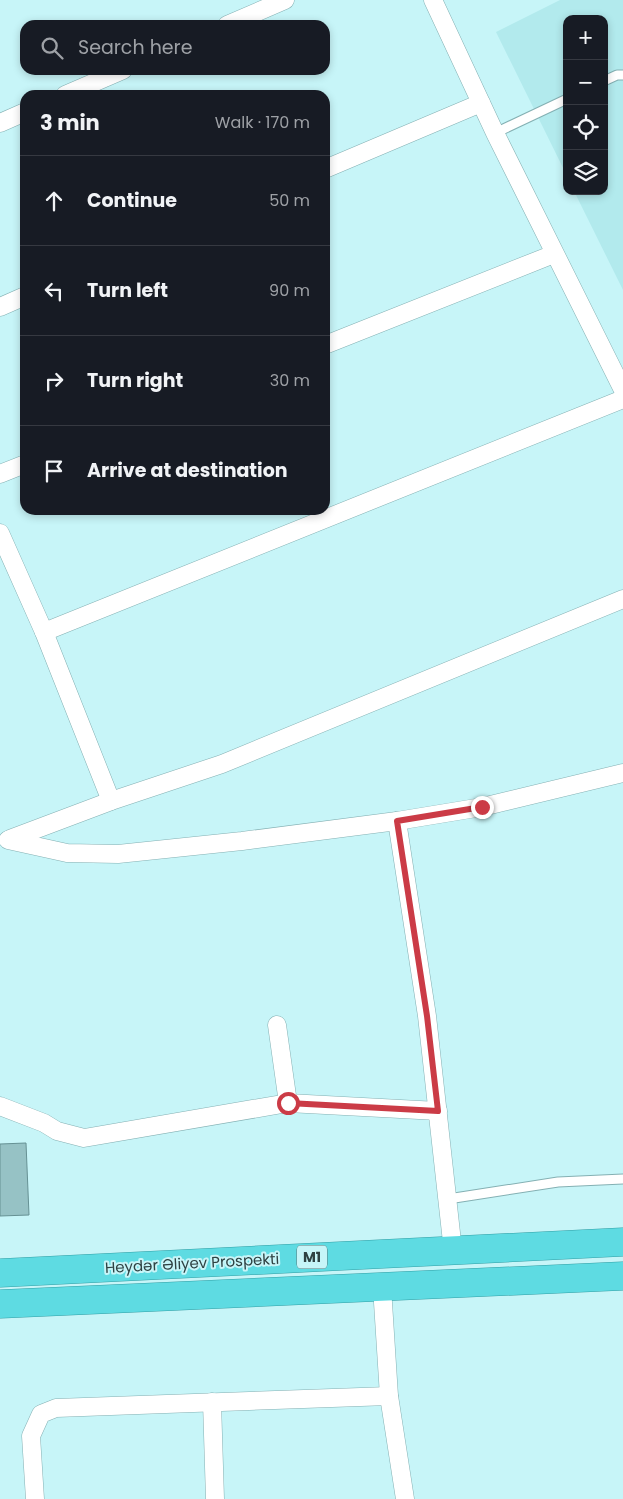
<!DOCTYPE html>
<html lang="en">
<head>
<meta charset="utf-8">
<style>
  :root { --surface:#171b24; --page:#20242c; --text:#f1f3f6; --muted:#9ea1a6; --line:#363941 }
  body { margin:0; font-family:Poppins,sans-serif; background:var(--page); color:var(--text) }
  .controls { position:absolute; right:15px; top:15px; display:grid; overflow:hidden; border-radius:10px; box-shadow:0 2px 8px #0003 }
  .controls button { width:45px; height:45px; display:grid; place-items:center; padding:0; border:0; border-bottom:1px solid var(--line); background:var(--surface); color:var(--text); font:25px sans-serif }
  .stop { position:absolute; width:15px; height:15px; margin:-11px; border:4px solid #cb3b46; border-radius:50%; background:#fff }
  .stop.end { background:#cb3b46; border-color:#fff; box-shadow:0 1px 5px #0008 }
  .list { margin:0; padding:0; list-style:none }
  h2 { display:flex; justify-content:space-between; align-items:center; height:65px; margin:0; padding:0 20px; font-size:21px }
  h2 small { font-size:16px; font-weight:400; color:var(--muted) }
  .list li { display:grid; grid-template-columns:32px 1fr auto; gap:15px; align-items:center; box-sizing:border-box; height:90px; padding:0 20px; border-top:1px solid var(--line) }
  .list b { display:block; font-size:19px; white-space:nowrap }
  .list em { font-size:16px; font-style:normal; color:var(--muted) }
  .icon { flex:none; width:28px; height:28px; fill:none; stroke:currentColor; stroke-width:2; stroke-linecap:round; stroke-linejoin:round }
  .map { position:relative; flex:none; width:623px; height:1499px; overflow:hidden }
  .search { position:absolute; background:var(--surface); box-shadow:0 2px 8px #0003; left:20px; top:20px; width:310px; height:55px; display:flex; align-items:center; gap:12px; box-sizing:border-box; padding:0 18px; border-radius:15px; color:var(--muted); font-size:19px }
  .panel { position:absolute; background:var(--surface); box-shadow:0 2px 8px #0003; left:20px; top:90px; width:310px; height:425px; border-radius:15px }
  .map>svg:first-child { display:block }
  .built { fill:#b2eaed }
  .building { fill:#96c2c5; stroke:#669194 }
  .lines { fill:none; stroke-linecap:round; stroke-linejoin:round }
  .service-casing { stroke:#84b0b3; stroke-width:11 }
  .minor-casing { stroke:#84b0b3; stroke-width:19 }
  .trunk-casing { stroke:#339fa5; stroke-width:29 }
  .service { stroke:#fff; stroke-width:9 }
  .minor { stroke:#fff; stroke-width:18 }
  .trunk { stroke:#5edbe2; stroke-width:28 }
  .route { stroke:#cb3b46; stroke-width:6 }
  .labels { text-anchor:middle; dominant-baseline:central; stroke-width:4; stroke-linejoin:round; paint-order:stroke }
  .shield { fill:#c7f5f8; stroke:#5c7779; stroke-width:1 }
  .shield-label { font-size:14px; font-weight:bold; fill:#2e4142 }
  .street-label { font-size:15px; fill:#2e4142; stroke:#c7f5f8 }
</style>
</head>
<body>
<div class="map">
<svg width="623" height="1499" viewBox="0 0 623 1499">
  <rect width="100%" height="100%" fill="#c7f5f8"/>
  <path class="built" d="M560 0H623V290L574 191H604V19H567V176L496 32Z"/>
  <path class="building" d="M26 1143 29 1215 0 1216V1144Z"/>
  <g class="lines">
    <g class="service-casing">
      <g id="service">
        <path d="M604 81 617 75H623"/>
        <path d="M495 133 567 99"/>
        <path d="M448 1199 558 1182 623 1179"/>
      </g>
    </g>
    <g class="minor-casing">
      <g id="minor">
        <path d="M433 0 495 133 623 390"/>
        <path d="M227 25 285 0"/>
        <path d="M65 95 123 70"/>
        <path d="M0 123 25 112"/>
        <path d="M325 169 481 103"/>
        <path d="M0 307 25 296"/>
        <path d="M325 345 554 254"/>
        <path d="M0 474 25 464"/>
        <path d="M0 533 44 632 111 801"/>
        <path d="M44 632 623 399"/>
        <path d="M397 821 427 1016 453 1251"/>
        <path d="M10 839 111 801 222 764 623 599"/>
        <path d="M8 840 67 853 118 854 242 841 397 821 482 807 623 773"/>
        <path d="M277 1025 288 1103"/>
        <path d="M0 1106 44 1123 57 1131 84 1138 288 1103 438 1111"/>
        <path d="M382 1287 389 1396 405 1499"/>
        <path d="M212 1402 215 1499"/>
        <path d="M35 1499 31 1436 41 1414 56 1408 389 1396"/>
      </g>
    </g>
    <g class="trunk-casing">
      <g id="trunk">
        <path d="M0 1273 623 1242"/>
        <path d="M0 1304 623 1276"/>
      </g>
    </g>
    <use href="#service" class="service"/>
    <use href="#minor" class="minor"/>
    <use href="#trunk" class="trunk"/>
  </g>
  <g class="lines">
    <path class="route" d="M288 1103 438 1111 427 1016 397 821 482 807"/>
  </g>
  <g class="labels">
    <rect class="shield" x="297" y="1245.5" width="30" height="23" rx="4"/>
    <g class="shield-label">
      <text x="312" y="1257">M1</text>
    </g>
    <g class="street-label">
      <text transform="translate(192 1263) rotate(-3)">Heydər Əliyev Prospekti</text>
    </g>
  </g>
</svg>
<div class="controls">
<button>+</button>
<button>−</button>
<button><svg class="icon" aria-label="locate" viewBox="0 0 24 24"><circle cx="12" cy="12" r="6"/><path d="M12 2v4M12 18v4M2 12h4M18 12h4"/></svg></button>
<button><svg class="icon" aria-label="layers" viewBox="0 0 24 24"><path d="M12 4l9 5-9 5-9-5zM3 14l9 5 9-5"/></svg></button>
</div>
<div class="stop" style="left:288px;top:1103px"></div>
<div class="stop end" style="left:482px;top:807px"></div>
<div class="search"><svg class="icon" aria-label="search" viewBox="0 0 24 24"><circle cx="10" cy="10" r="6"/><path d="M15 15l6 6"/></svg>Search here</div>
<section class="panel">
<h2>3 min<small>Walk · 170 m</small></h2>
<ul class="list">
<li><svg class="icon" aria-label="ahead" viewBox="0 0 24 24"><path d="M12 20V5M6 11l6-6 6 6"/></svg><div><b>Continue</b></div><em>50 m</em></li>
<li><svg class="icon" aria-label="left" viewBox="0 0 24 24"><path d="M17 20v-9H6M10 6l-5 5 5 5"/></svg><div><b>Turn left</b></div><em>90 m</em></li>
<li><svg class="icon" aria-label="right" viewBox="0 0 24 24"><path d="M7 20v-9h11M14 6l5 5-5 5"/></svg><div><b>Turn right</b></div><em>30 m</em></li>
<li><svg class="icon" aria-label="arrive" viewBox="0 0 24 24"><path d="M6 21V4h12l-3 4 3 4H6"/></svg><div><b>Arrive at destination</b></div></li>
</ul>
</section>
</div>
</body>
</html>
